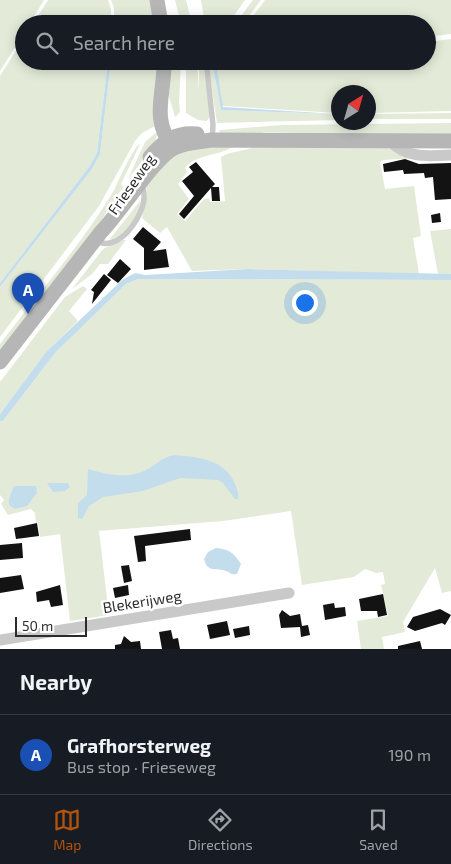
<!DOCTYPE html>
<html lang="en">
<head>
<meta charset="utf-8">
<style>
  :root { --surface:#171b24; --page:#20242c; --text:#f1f3f6; --muted:#9ea1a6; --line:#363941; --accent:#b45309 }
  body { margin:0; font-family:"Exo 2",sans-serif; background:var(--page); color:var(--text) }
  .compass { position:absolute; left:331px; top:85px; width:45px; height:45px; border-radius:50%; background:var(--surface); box-shadow:0 2px 12px #0003; rotate:37deg }
  .scale { position:absolute; left:15px; bottom:12px; width:72px; box-sizing:border-box; padding-left:5px; border:2px solid #2c2c2c; border-top:0; font-size:14px; line-height:18px; white-space:nowrap; color:#2c2c2c; -webkit-text-stroke:4px #fff; paint-order:stroke }
  .you { position:absolute; left:304px; top:302px; width:18px; height:18px; margin:-12px; border:4px solid #fff; border-radius:50%; background:#1a73e8; box-shadow:0 0 0 8px #1a73e833 }
  .badge { display:grid; place-items:center; width:32px; height:32px; border-radius:50%; background:var(--accent); color:#fff; font-size:16px; font-weight:700 }
  .pin { position:absolute; translate:-50% -41px; filter:drop-shadow(0 1px 2px #0008) }
  .pin::after { content:''; position:absolute; top:26px; width:18px; height:15px; background:inherit; clip-path:polygon(0 0,100% 0,50% 100%) }
  .list { margin:0; padding:0; list-style:none }
  h2 { display:flex; justify-content:space-between; align-items:center; height:65px; margin:0; padding:0 20px; font-size:21px }
  h2 small { font-size:16px; font-weight:400; color:var(--muted) }
  .list li { display:grid; grid-template-columns:32px 1fr auto; gap:15px; align-items:center; box-sizing:border-box; height:80px; padding:0 20px; border-top:1px solid var(--line) }
  .list b { display:block; font-size:19px; white-space:nowrap }
  .list p { margin:0; font-size:16px; white-space:nowrap; color:var(--muted) }
  .list em { font-size:16px; font-style:normal; color:var(--muted) }
  .icon { flex:none; width:28px; height:28px; fill:none; stroke:currentColor; stroke-width:2; stroke-linecap:round; stroke-linejoin:round }
  .map { position:relative; flex:none; width:451px; height:649px; overflow:hidden }
  .search { position:absolute; background:var(--surface); box-shadow:0 2px 12px #0003; left:15px; right:15px; top:15px; height:55px; display:flex; align-items:center; gap:12px; box-sizing:border-box; padding:0 18px; border-radius:28px; color:var(--muted); font-size:19px }
  .sheet { height:145px; background:var(--surface) }
  nav { display:flex; justify-content:space-around; align-items:center; box-sizing:border-box; height:70px; border-top:1px solid var(--line); background:var(--surface); font-size:14px; color:var(--muted) }
  nav a { display:grid; justify-items:center; gap:2px }
  nav .on { color:var(--accent) }
  .map>svg:first-child { display:block }
  .green { fill:#e3ebd8 }
  .water { fill:#c3dded }
  .building { fill:#131313 }
  .lines { fill:none; stroke-linecap:round; stroke-linejoin:round }
  .lane { stroke:#c9c9c9; stroke-width:5.5 }
  .street { stroke:#c9c9c9; stroke-width:11 }
  .secondary { stroke:#b6b6b6; stroke-width:15 }
  .labels { text-anchor:middle; dominant-baseline:central; stroke-width:5; stroke-linejoin:round; paint-order:stroke }
  .street-label { font-size:15px; fill:#2c2c2c; stroke:#fff }
</style>
</head>
<body>
<div class="map">
<svg width="451" height="649" viewBox="0 0 451 649">
  <rect width="100%" height="100%" fill="#fff"/>
  <g class="green">
    <path d="M0 0H44L29 24H24V33L0 71Z"/>
    <path d="M48 0H108L111 9V24H33Z"/>
    <path d="M111 0H151L155 24H114V8Z"/>
    <path d="M175 0H186L192 24H181Z"/>
    <path d="M201 0H245L228 24H205Z"/>
    <path d="M253 0H261L243 24H235Z"/>
    <path d="M265 0H451V34L427 37V24H247Z"/>
    <path d="M24 38V61H108L97 153 89 167 0 283V76Z"/>
    <path d="M451 39V111L369 113 368 92H338V113L222 106 217 69 219 67 269 61H427V42Z"/>
    <path d="M111 61H158L157 125 142 133 135 141 99 206 0 337V287L92 169 100 154Z"/>
    <path d="M172 61H181L179 103 180 112 175 117 168 93Z"/>
    <path d="M186 61H197L199 91V61H203L210 116 207 121 198 120 186 113Z"/>
    <path d="M210 61H215L213 67 221 110 338 114V120L217 123 209 70Z"/>
    <path d="M451 113V119H369V114Z"/>
    <path d="M451 123V136H325L302 133 265 132 251 136 221 134 219 130 282 125Z"/>
    <path d="M158 131 154 146 128 179 145 142Z"/>
    <path d="M140 144 121 184 123 187 93 233 0 351V344C38 294 80 246 113 192 118 183 134 145 140 144Z"/>
    <path d="M255 146 391 147 416 158 383 160 380 162 385 189 414 186 421 236 413 238 419 274 248 269 192 271 167 227 160 233 142 218 147 195 146 185C177 144 183 149 232 147 217 157 198 153 185 168L187 172 178 184 189 199 177 214 185 221 204 199 209 198 210 202 225 201 221 157C233 150 245 152 255 146Z"/>
    <path d="M140 201C141 217 125 237 109 240Z"/>
    <path d="M451 229V274H438L430 231Z"/>
    <path d="M121 240H126L108 264H100L92 274 72 289 103 249Z"/>
    <path d="M138 279 451 280V591L442 593 435 568 403 622 405 632 382 637 384 649H361L357 621 388 616 381 585 385 584 383 572 376 573 365 569 354 577 302 585 291 511 223 521 99 531 109 615 70 621 60 534 40 537 38 523H36L35 513 31 509 8 515 1 504 4 500 0 495V421H3L55 353 126 284Z"/>
    <path d="M83 286 87 289 69 311 78 321 46 352 0 414V382L65 297Z"/>
  </g>
  <g class="water">
    <path d="M108 61H111L100 154 92 169 0 287V283L89 167 97 153Z"/>
    <path d="M215 61 219 63 269 61 217 69 223 107 338 114 221 110 213 67Z"/>
    <path d="M248 269 451 274V280L138 279 126 284 55 353 3 421H0V414L46 352 122 280 135 273 145 275Z"/>
    <path d="M174 455C198 457 225 459 235 484 237 489 239 494 238 499H235L223 483 218 480 180 478 143 491 103 497 89 506 82 519 78 518V503L87 495 88 469C110 475 129 480 150 468 159 462 163 457 174 455Z"/>
    <path d="M47 483H68L70 487 65 491 53 492Z"/>
    <path d="M14 486H36L37 493 27 506 15 509 9 505V499Z"/>
    <path d="M216 548C229 549 234 553 241 564L237 574C231 575 231 573 226 571 216 567 208 574 204 559L208 552Z"/>
  </g>
  <g class="building">
    <path d="M405 159 419 164 451 163V199L435 200 433 177 425 178 424 173 404 174 403 170 384 172 383 164Z"/>
    <path d="M196 162 215 184 212 187H219L220 201H212L211 188 184 219 179 214 194 196 182 181 193 172 189 167Z"/>
    <path d="M440 213 441 222 432 223 431 215Z"/>
    <path d="M143 227 161 242 153 251 166 249 169 267 144 270V248L133 239Z"/>
    <path d="M120 259 131 269 118 283 107 275Z"/>
    <path d="M104 274 111 280 92 304 94 292 91 290Z"/>
    <path d="M37 523 39 536 16 539 14 528Z"/>
    <path d="M190 529 191 540 145 546 146 561 138 562 134 536Z"/>
    <path d="M22 543 23 558 0 560V545Z"/>
    <path d="M129 565 132 581 124 583 121 566Z"/>
    <path d="M21 575 24 589 0 593V578Z"/>
    <path d="M60 585 63 605 51 607 49 600 37 602 36 592Z"/>
    <path d="M128 585 129 595 115 598 113 588Z"/>
    <path d="M383 594 387 615 378 617 377 611H361L359 599Z"/>
    <path d="M334 603 335 608 345 607 346 616 325 620 323 605Z"/>
    <path d="M440 609 451 615 445 625 442 623 415 631 407 627 413 617Z"/>
    <path d="M282 610 290 616 300 614 302 626 308 625 310 635 301 637 300 627 281 628 279 615Z"/>
    <path d="M227 621 230 635 210 639 207 625Z"/>
    <path d="M249 626 250 635 235 638 233 629Z"/>
    <path d="M171 630 173 639 178 638 180 649H162L159 632Z"/>
    <path d="M124 636 131 642 140 641 141 649H115V645L121 644Z"/>
    <path d="M420 641 422 649H398V646Z"/>
  </g>
  <g class="lines">
    <g class="lane">
      <path d="M207 70 213 125 212 140"/>
      <path d="M96 239 102 243C123 248 146 212 144 194 144 186 138 183 133 179"/>
    </g>
    <g class="street">
      <path d="M390 141C407 159 429 156 451 155"/>
      <path d="M0 640 289 593"/>
    </g>
    <g class="secondary">
      <path d="M157 0 161 24"/>
      <path d="M164 61C165 94 150 118 173 147"/>
      <path d="M150 157C163 141 176 132 197 134"/>
      <path d="M0 362 101 232C120 213 154 158 174 148 186 142 199 142 212 140L451 141"/>
    </g>
  </g>
  <g class="labels">
    <g class="street-label">
      <text transform="translate(131 184) rotate(-55)">Frieseweg</text>
      <text transform="translate(142 601) rotate(-9)">Blekerijweg</text>
    </g>
  </g>
</svg>
<svg class="compass" viewBox="-18 -18 36 36"><path d="M0-13l5 13h-10z" fill="#e53935"/><path d="M0 13l5-13h-10z" fill="#9ea1a6"/></svg>
<div class="scale">50 m</div>
<div class="you"></div>
<div class="pin badge" style="left:28px;top:314px;background:#1a4fb4">A</div>
<div class="search"><svg class="icon" aria-label="search" viewBox="0 0 24 24"><circle cx="10" cy="10" r="6"/><path d="M15 15l6 6"/></svg>Search here</div>
</div>
<section class="sheet">
<h2>Nearby<small></small></h2>
<ul class="list">
<li><span class="badge" style="background:#1a4fb4">A</span><div><b>Grafhorsterweg</b><p>Bus stop · Frieseweg</p></div><em>190 m</em></li>
</ul>
</section>
<nav>
<a class="on"><svg class="icon" aria-label="map" viewBox="0 0 24 24"><path d="M3 6l6-2 6 2 6-2v14l-6 2-6-2-6 2zM9 4v14M15 6v14"/></svg>Map</a>
<a><svg class="icon" aria-label="directions" viewBox="0 0 24 24"><path d="M12 3l9 9-9 9-9-9zM9 14v-3h6M13 9l2 2-2 2"/></svg>Directions</a>
<a><svg class="icon" aria-label="saved" viewBox="0 0 24 24"><path d="M7 4h10v16l-5-4-5 4z"/></svg>Saved</a>
</nav>
</body>
</html>
